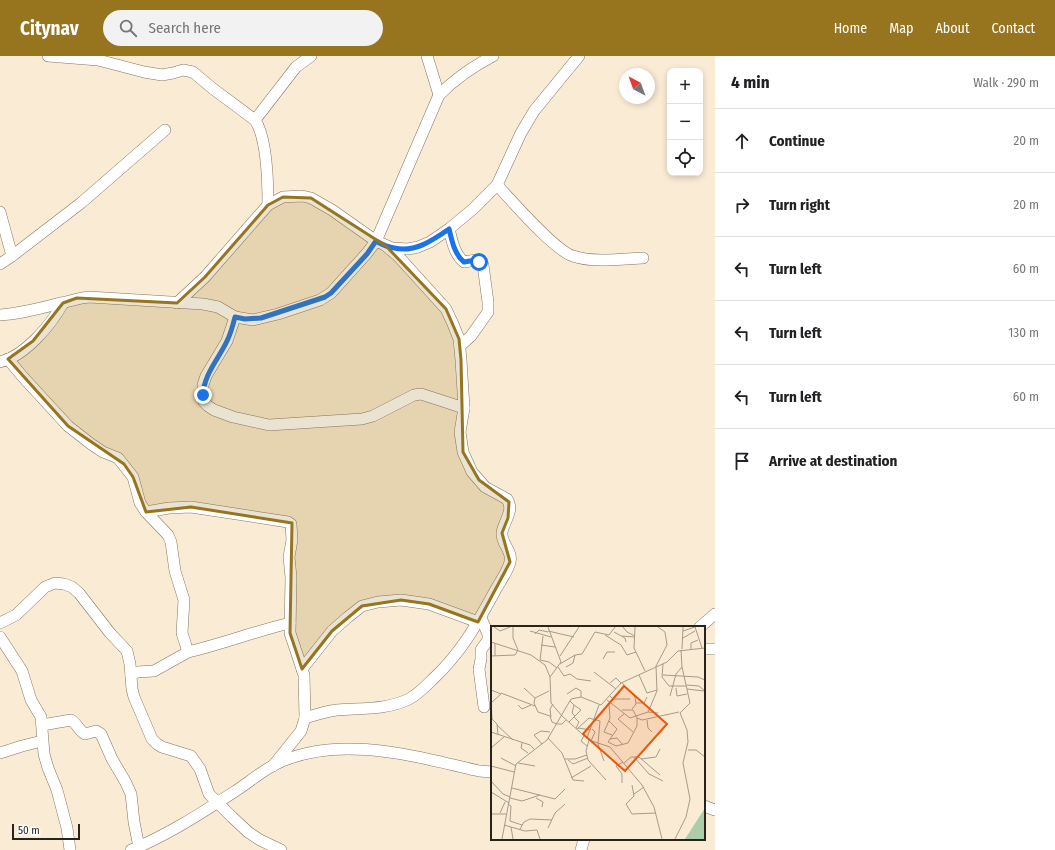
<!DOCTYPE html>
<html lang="en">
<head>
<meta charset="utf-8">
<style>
  :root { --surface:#fff; --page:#f2f2f2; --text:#202124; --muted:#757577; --line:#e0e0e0; --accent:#97751e }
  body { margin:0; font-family:"Fira Sans Condensed",sans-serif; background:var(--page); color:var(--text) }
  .controls { position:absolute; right:12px; top:12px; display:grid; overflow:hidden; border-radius:8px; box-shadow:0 2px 6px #0003 }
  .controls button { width:36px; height:36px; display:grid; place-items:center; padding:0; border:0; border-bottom:1px solid var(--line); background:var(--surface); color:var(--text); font:20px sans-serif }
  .compass { position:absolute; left:619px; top:12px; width:36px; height:36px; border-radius:50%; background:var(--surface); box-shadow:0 2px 6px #0003; rotate:319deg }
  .scale { position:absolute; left:12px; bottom:10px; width:68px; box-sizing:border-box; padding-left:4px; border:2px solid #29241b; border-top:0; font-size:11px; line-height:14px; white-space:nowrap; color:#29241b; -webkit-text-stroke:3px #fff; paint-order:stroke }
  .stop { position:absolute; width:12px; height:12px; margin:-9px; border:3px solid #1a73e8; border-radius:50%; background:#fff }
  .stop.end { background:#1a73e8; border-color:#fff; box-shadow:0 1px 4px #0008 }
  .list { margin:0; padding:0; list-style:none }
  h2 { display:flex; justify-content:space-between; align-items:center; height:52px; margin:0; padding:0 16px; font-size:17px }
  h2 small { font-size:13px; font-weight:400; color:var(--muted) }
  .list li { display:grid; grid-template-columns:26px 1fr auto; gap:12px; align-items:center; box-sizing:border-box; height:64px; padding:0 16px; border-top:1px solid var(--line) }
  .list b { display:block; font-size:15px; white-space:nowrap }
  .list em { font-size:13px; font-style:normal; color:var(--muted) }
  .icon { flex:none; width:22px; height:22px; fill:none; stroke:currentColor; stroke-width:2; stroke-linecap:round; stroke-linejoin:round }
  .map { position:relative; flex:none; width:715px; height:794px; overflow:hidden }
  header { display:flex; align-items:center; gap:24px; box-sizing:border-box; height:56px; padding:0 20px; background:var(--accent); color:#fff }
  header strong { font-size:19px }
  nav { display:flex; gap:22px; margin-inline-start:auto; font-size:14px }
  .search { width:280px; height:36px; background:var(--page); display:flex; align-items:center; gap:10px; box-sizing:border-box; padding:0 14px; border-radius:22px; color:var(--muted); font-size:15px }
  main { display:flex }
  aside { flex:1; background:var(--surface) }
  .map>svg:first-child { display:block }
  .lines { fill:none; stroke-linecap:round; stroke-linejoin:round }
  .minor-casing { stroke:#827561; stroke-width:12 }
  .minor { stroke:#fff; stroke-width:11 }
  .route { stroke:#1a73e8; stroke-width:5 }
  .marked { fill:#97751e; fill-opacity:0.2; stroke:#97751e; stroke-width:3; stroke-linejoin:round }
  .inset-road { fill:none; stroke:#a69b8b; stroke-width:1 }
  .view { fill:#e8590c; fill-opacity:0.15; stroke:#e8590c; stroke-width:2 }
  .inset-edge { fill:none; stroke:#29241b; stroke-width:2 }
</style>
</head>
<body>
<header>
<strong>Citynav</strong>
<div class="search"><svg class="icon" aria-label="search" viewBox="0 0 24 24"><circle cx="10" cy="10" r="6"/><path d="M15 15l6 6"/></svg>Search here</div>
<nav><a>Home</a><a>Map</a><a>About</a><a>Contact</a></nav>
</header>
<main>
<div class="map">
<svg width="715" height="794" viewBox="0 0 715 794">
  <rect width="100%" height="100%" fill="#faebd5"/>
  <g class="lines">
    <g class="minor-casing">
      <g id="minor">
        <path d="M48 0 98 4 144 16 162 19 173 17 183 14 193 16 212 32 255 64C267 82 268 126 268 149"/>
        <path d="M427 0 439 39"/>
        <path d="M255 64 296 11 311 0"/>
        <path d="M497 129C512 145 555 195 573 200 593 207 622 203 643 202"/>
        <path d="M0 156 12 200"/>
        <path d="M449 173C452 184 454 198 464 206L476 204 483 209 488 246V256L471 280 460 290"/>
        <path d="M0 208 12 200 81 147 165 74"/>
        <path d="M177 247 205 221 268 149 283 141 302 140 311 142 332 154 376 185 392 192 408 193 418 191 430 186 449 173 473 153 497 129 521 77 534 55 579 0"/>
        <path d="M0 259C20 258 42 252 61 247 71 245 79 242 89 241L203 248 218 251 235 261 253 264 278 258 320 244 331 237 367 197 376 185 439 39C456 22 472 11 493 0"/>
        <path d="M235 261 227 285 206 320 203 329V339L204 346 208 350 214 354 233 361 269 369 362 363 373 360 414 339 421 338 464 352"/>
        <path d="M8 303 22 320 68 370 91 388 103 396 118 402 133 421 140 447 146 456 168 479 171 486 175 515 184 544 182 577 188 596C222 588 256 575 290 567"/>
        <path d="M0 306C25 300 51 269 63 247"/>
        <path d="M146 456 169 452 191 451 288 466 291 468 292 484 289 501 291 521 290 577 304 619 305 662 301 675 273 710"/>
        <path d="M481 562 488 578V584L481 594V603L479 613 484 651"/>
        <path d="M0 567 16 559 45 531 55 527 64 528 72 531 79 537 110 577 127 595 130 608 132 633 134 641 152 683 157 688 162 691 191 700 200 713 209 738 232 761 248 776 260 784 281 794"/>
        <path d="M700 571 715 558"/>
        <path d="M0 581 22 615 31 644 41 661 44 698 48 712 57 734 67 772 70 794"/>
        <path d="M704 593H715"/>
        <path d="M302 613 332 575 348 561 362 550 378 546 401 544 429 548 478 566"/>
        <path d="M131 619 137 616 154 615 188 596"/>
        <path d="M305 662C315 659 326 655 337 654 361 652 387 654 409 643 417 639 425 631 432 624 462 596 477 568 496 533 501 524 508 515 510 506 513 495 501 488 502 477 503 466 515 455 507 443L485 431 479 424 472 416 463 396 460 376 464 352 461 304 459 283 453 268 446 253 398 200 386 190"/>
        <path d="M42 669 71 664C77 667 78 674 85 678L96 675 101 678 112 703 125 725 131 738 134 766 139 791"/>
        <path d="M0 697 22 690 42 685"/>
        <path d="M704 750 715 754"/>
        <path d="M131 794C168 779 203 756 237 734 249 726 261 716 274 709 336 677 414 700 479 715L492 716"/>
        <path d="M581 794 584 783"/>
      </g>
    </g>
    <use href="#minor" class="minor"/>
  </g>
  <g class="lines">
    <path class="route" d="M203 339C204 318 218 304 227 285 231 277 233 269 235 261L245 263 261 262 325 241 331 237 367 198 376 185C381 188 387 191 394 192 415 197 433 184 449 173 452 184 454 198 464 206L476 204 479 206"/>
  </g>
  <path class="marked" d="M283 141 311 142 386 190 446 253 459 283 461 304 463 396 479 424 509 446 508 462 502 477 510 506 478 566 429 548 401 544 362 550 332 575 302 613 290 577 292 467 191 451 146 456 133 421 124 408 68 370 8 303 33 285 63 247 77 242 177 247 205 221 268 149Z"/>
  <g transform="translate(491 570)">
    <rect width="214" height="214" fill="#faebd5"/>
    <path d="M214 182V213H194Z" fill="#abcda9"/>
    <path class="inset-road" d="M3 1 9 5 19 1M57 1 70 36 59 51 60 77 71 90 98 114 119 121 151 159 163 181 171 213M132 1 136 6 144 10M144 1 143 22 154 45M204 1 211 22M39 5 60 11M57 5 83 11M192 5 204 1M123 6 134 12 135 16M44 8 48 4 57 6M114 9 130 19 136 29 145 26M131 10 144 11M192 12 204 5M0 16 40 29 54 39 59 51M4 17V30M50 19 64 21M191 23 192 1M200 23V17L207 14M0 30 24 29 27 24 22 12V1M69 30 88 1M112 33 116 26H124M49 34 52 10M49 34 58 36 66 42M69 38 84 29 91 28 104 6 118 9 124 1M172 38 171 51 178 60H196M67 41 73 50 79 48 86 53 100 55M75 41 82 37 84 29M103 46 125 63M148 49 156 67 166 64M172 49 207 51 214 54M119 57 125 52 130 57M131 57 144 71 145 78 141 83M196 59 208 60 214 65M33 62 44 72M185 62 186 70 196 68M196 63 213 65M0 64 10 68 1 76M58 65 44 72 43 77 47 86 59 90 61 96 66 98H71L75 94M10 67 44 80M76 68 85 62 90 65V71M119 70 122 73H139M179 70 185 48 191 41M0 74 1 93 6 98 7 109M116 74 139 92 157 86 167 87M79 75 83 79 81 87 84 90M145 77H153L156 71M27 79 31 83 40 79M118 79 119 92 113 106 121 109M131 84H142L146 92 151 94 188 86M157 86 166 65 165 40 176 19 174 6 167 1M133 88 127 93 142 106M60 91 59 83 62 78M83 91 88 96 85 102M156 94 157 102 161 106M78 96 90 84 83 79M6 99 22 114M87 102 100 104M86 103 98 92 109 95 107 118 113 135M0 106 39 119 43 123M93 110 90 115 96 120M57 112 71 127 82 154 93 155M96 112 108 79M119 113 126 112 132 119M98 114 95 125 97 134 115 154M100 115 104 106 101 103M117 116 125 120 137 117 146 100V92M117 116 126 103 118 95M31 117 30 122 37 127M51 118 43 109 50 105 59 106M0 122 13 111M197 124H205L214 131M143 131 158 148 172 155M10 132 25 140M74 133H84L96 129M150 133 165 131 169 123M77 134 82 138 97 132M27 137 44 140M133 137 140 131H148L169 149M0 140 23 146M80 152 100 140M0 155 12 168 19 171M131 157V148L125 140 132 136M141 159 143 170 135 178 141 188 165 187M21 162 64 173 74 163M0 166 18 177M143 168 153 161M19 172 31 175 49 169M45 172 52 176 51 181M17 178 20 180 19 195 31 199M9 187 14 176M0 188H15M13 199 20 201 22 213M20 201 34 205 46 204 49 213M57 202 64 187 74 178M29 203 33 196 39 193 61 194M11 213 25 138 56 114 80 73 90 71 110 79 130 57 176 36 187 25 214 22M184 213 195 191 199 173 192 137 197 116 196 104 189 87 199 77 191 41 190 24"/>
    <path class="view" d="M133 60 176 98 134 145 92 108Z"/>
    <rect width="214" height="214" class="inset-edge"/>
  </g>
</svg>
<div class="controls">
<button>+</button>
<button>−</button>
<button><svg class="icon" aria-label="locate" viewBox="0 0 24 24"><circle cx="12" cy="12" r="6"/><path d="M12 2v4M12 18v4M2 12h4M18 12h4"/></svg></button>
</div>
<svg class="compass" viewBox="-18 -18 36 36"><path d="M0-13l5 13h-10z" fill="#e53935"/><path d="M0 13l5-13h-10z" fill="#757577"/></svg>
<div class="scale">50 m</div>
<div class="stop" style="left:479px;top:206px"></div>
<div class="stop end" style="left:203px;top:339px"></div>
</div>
<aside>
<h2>4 min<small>Walk · 290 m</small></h2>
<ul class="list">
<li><svg class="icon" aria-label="ahead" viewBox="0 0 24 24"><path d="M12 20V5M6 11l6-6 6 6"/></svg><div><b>Continue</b></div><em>20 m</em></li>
<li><svg class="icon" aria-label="right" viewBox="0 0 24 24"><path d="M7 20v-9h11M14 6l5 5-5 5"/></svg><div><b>Turn right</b></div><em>20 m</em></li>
<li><svg class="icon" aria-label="left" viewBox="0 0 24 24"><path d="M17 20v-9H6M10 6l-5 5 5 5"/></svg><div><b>Turn left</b></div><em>60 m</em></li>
<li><svg class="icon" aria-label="left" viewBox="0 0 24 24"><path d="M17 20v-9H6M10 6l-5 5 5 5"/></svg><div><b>Turn left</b></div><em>130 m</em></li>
<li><svg class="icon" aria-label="left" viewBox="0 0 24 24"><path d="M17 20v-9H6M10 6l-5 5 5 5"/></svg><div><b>Turn left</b></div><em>60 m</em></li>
<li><svg class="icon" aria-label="arrive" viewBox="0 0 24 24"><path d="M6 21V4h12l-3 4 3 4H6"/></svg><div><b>Arrive at destination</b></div></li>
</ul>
</aside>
</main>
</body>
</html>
